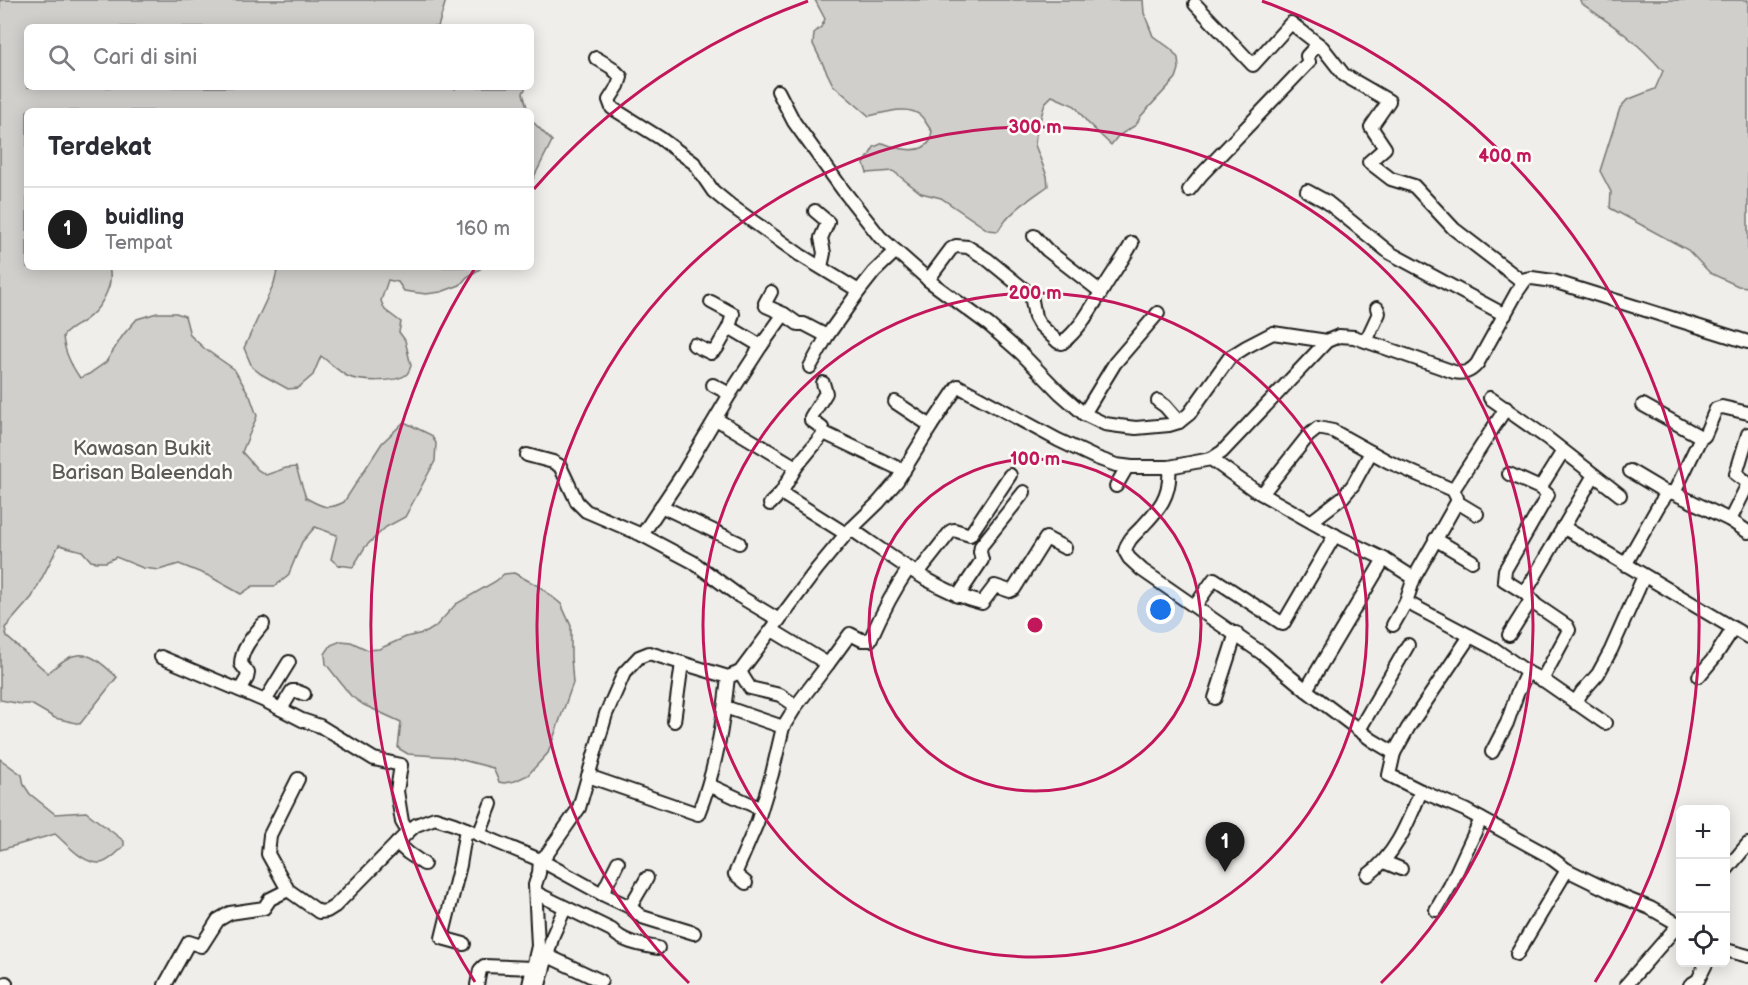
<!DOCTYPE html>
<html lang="id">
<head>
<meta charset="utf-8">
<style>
  :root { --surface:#fff; --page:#f2f2f3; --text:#2b2b33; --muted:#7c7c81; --line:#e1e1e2; --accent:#1c1c1c }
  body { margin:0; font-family:"Balsamiq Sans",sans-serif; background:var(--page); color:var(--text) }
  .controls { position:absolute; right:18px; bottom:18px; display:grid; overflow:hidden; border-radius:9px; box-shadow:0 3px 15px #0003 }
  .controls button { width:54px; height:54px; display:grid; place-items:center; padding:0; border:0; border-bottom:2px solid var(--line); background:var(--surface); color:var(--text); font:30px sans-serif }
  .you { position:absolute; left:1161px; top:610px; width:21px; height:21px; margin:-15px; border:4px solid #fff; border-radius:50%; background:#1a73e8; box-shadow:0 0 0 9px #1a73e833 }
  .badge { display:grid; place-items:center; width:39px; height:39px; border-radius:50%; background:var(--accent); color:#fff; font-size:20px; font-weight:700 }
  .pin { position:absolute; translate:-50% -50px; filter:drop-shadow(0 2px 3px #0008) }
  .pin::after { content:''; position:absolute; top:32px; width:21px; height:18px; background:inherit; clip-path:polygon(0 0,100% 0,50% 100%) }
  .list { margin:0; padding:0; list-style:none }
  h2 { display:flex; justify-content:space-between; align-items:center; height:78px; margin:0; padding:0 24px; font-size:26px }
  h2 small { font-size:20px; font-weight:400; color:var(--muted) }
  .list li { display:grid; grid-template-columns:39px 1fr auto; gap:18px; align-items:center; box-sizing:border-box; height:84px; padding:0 24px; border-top:2px solid var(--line) }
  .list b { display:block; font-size:22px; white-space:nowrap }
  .list p { margin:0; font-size:20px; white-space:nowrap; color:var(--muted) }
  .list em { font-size:20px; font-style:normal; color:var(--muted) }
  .icon { flex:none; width:33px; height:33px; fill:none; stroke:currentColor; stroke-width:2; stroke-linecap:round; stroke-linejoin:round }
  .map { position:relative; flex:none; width:1748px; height:985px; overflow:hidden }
  .search { position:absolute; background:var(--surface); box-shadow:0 3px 15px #0003; left:24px; top:24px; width:510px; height:66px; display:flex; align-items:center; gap:15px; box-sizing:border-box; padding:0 21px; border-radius:9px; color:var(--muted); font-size:22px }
  .panel { position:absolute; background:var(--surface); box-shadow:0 3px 15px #0003; left:24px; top:108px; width:510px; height:162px; border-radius:9px }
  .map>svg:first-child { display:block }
  .green { fill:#d0cfcc; stroke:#767674; stroke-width:1.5 }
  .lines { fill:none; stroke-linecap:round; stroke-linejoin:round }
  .street-casing { stroke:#1c1c1c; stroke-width:16 }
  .street { stroke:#fdfcf7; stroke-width:12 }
  .ring { fill:none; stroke:#c2185b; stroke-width:3 }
  .labels { text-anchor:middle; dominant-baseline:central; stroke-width:5; stroke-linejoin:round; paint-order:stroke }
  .park-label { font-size:21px; fill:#5b5b5a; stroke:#fdfcf7 }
  .centre { fill:#c2185b; stroke:#fdfcf7; stroke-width:3 }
  .ring-label { font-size:18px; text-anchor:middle; font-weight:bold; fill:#c2185b; stroke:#fdfcf7; stroke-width:5; stroke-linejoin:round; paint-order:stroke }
</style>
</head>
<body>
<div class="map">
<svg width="1748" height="985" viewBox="0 0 1748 985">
  <rect width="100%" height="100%" fill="#f0eeea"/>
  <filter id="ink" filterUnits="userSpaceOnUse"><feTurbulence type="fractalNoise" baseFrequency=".0167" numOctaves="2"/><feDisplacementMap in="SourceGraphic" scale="12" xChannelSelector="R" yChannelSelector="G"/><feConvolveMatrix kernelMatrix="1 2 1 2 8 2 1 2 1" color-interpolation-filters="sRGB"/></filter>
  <g filter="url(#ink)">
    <g class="green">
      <path d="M0 0H446L438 27H27V87H453L455 89 457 87H526L523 93 528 111H27V267H109C111 275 111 279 109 286 104 302 93 316 79 324 72 328 68 330 63 336 64 351 71 365 80 378L89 374 106 362 123 335 137 319 157 313H176L185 316 190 335 205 349 234 369 250 396 257 416 242 452 258 470 266 475 286 468 296 467 306 498C321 506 327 511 344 502L382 443 404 422 431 435 436 443 435 461 405 517 386 527 365 547 353 567 338 565 331 559 337 535 315 527 302 542 288 576 275 586H253L241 594 209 576 179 564 159 570 143 568 116 557 106 562H96L91 561 82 551 59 545 32 597 5 628 7 637 48 673C53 669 58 664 63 661 86 645 101 663 117 677L80 724 55 718 31 704H21L0 700Z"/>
      <path d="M815 0H1143L1144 13 1153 36 1171 49 1178 58 1179 69 1176 78 1141 116 1136 125 1118 136 1111 145 1087 122 1075 106 1052 96 1045 103 1036 135 1035 145 1047 176 1048 186C1030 199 1009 212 998 231L988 230 941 198 921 193 893 171 867 173 864 164 874 147 883 143C895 148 921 156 930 141 931 138 931 135 932 131 928 127 925 120 921 116 908 104 884 113 869 116L833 85 813 44 814 33 821 27 825 19Z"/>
      <path d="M1580 0H1748V287L1738 286 1710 273 1688 250 1610 208 1611 192 1600 171 1620 108 1627 100 1655 89 1663 71C1637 41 1613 25 1581 3Z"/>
      <path d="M531 120 552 141 531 183Z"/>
      <path d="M278 267H483L467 277 460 285 441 292 426 294 404 291 398 282 388 280 381 301 385 310 401 322 399 332 405 340 411 366C410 368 409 372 407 374 397 383 358 382 347 376 338 371 329 362 321 356L313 375 298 388 288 389 261 374 252 367 244 348 274 283Z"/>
      <path d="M514 573 540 587 561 604 571 626V657L573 683 548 753 528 775 515 781 504 783 499 782 493 768 451 757 408 754 398 748 401 722 364 705 351 696 326 664 325 654 331 645 341 641 351 642 368 650 379 649 406 637 427 632 435 627 456 604 496 581 504 574Z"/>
      <path d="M0 759 22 775 24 785 30 794 55 814 86 812 124 841V846C119 851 108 863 100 863 83 864 67 844 55 834L0 850Z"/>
    </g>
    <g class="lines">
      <g class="street-casing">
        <g id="street">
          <path d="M1195 4 1253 65 1291 23 1322 47 1344 75 1389 101 1371 127 1385 148 1369 162 1391 179 1414 186 1454 229 1523 282"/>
          <path d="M596 58 611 67 621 77 618 86 609 100 612 108 660 138 694 163 713 191 730 205 800 255 859 291 874 272 896 251"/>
          <path d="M778 91 794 122 843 190 880 237 932 283 989 325 1022 354 1060 393 1084 414 1105 424 1119 426 1136 428 1169 425 1179 422 1189 414 1230 357 1246 347 1273 333 1327 341"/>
          <path d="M1189 190 1202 174 1309 62 1307 56 1318 44"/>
          <path d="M1307 191 1327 202 1390 253 1505 315"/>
          <path d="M815 211 828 222 821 238 824 253 821 267"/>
          <path d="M1034 236 1047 250 1101 292"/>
          <path d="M928 280 951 249 956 246 968 247 987 259 1031 295 1035 317 1039 324 1058 342 1062 343C1080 329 1090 310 1102 291 1111 275 1123 260 1132 243"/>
          <path d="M771 292 765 303 766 306 784 314 798 324H804L827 336"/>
          <path d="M711 302 733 314 729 327"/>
          <path d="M1366 341 1379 313 1377 308"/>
          <path d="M761 346 784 314"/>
          <path d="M810 367 827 336 859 291"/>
          <path d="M823 383 826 393 811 417V420L822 428 824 433"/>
          <path d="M713 385 730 394"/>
          <path d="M1490 398 1547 438 1620 495"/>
          <path d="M1158 401 1165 406 1179 422"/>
          <path d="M895 402 931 426"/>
          <path d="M1643 405 1701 437"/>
          <path d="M1084 414 1115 363 1158 313"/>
          <path d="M716 419 796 467 781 493 770 504"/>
          <path d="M527 455 553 462 560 466 577 502 586 511 642 535 693 562 739 596 779 620"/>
          <path d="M1211 459 1253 489 1340 538 1384 559 1414 578"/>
          <path d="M796 467 824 433 904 471"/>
          <path d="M1169 467C1172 497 1157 511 1138 531 1132 537 1127 542 1125 551L1129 558 1142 570 1263 654 1306 690 1372 740 1394 753 1389 775 1421 791 1465 810 1547 855 1567 870 1622 897 1650 908 1680 925"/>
          <path d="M1630 471 1667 493"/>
          <path d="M1509 474 1540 488 1548 495 1505 570 1504 580 1525 593 1536 605 1567 626 1569 630 1542 680"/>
          <path d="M1116 486 1127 467"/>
          <path d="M1540 488 1563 451"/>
          <path d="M1453 490 1506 408"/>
          <path d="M781 493 846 534"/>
          <path d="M1674 493 1701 437H1703L1705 435 1716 409 1722 407 1748 413"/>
          <path d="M1262 494 1308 436 1318 428 1333 431 1389 462 1453 490 1457 498V502L1414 578 1406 602 1393 625"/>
          <path d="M1457 502 1477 514"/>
          <path d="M661 506 739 543"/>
          <path d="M1730 520 1748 484 1744 480 1736 474 1748 434"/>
          <path d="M1312 521 1343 497 1353 485 1371 452"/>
          <path d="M1563 527 1748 637"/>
          <path d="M851 529C891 556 935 591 982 603L995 586 1010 591 1014 589 1046 538 1065 548"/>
          <path d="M642 535 682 475 730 394 761 346 729 327 717 348 711 353 694 345"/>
          <path d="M1435 539 1472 561"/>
          <path d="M1625 565 1659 505 1668 492 1674 493 1730 520 1748 532"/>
          <path d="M918 573 951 531 954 530 970 535 1010 475"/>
          <path d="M1525 593 1594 475"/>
          <path d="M958 596 982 560 980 552 981 546 1024 492"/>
          <path d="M1406 602 1493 648 1527 672"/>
          <path d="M1195 606 1214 579 1283 624 1335 535"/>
          <path d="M1509 635 1531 600"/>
          <path d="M161 657 265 701 302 720 320 726 374 759 401 765 397 791 402 822 408 832"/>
          <path d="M828 664 850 634 862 640H870C881 615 893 591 909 568"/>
          <path d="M740 672 750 688 780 695 796 706 828 664 772 630"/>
          <path d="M1699 676 1714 658 1733 629"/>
          <path d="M240 690 247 678 248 673 241 664C241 649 254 635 263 624"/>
          <path d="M1306 690 1384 559"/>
          <path d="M1215 698 1236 633"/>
          <path d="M265 701 289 662"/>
          <path d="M1575 703 1582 692 1598 674 1611 650 1644 576"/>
          <path d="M725 707 783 727 772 774 757 823 735 874 746 883"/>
          <path d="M281 709 292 691H296L304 694"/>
          <path d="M674 721 682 663"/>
          <path d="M783 727 796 706"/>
          <path d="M1359 730 1408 645"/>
          <path d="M1492 752 1507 723 1517 694 1527 672 1546 682 1605 723"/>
          <path d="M1394 753 1408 728 1470 636"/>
          <path d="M588 776 698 814C716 770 723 723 728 677"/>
          <path d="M298 779 270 835 268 854 288 890 319 912 327 911 335 906 408 832 416 825 435 818 454 824 540 860 602 894 630 907 642 917 694 933"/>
          <path d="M709 785 761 809"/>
          <path d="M479 835 491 804"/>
          <path d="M397 843 408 853 424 864"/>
          <path d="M1384 862 1401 869"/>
          <path d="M1726 870 1748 844"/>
          <path d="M1368 875C1396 855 1408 822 1421 791"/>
          <path d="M536 893 612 930C623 943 642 945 658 948"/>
          <path d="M602 894 618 862"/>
          <path d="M630 907 647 878"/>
          <path d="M1436 910 1450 886 1481 819"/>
          <path d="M464 944 442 938 460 865 466 829"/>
          <path d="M1726 950 1748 956"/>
          <path d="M1517 954 1567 870"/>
          <path d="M548 956 601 981"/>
          <path d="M5 985 6 983"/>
          <path d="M165 985 189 942 201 946 202 945 218 920 230 913 264 908 270 899 288 890"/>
          <path d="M477 985 480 970 484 966 533 968"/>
          <path d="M529 985 538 946 535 885 539 873 540 860 547 854 579 808 606 714 624 673 639 657 649 653 728 677 740 672 817 569 846 534 878 503 897 481 931 426 958 386 1058 440 1094 457 1116 465 1132 467H1169L1211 459 1222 452 1327 341 1339 336 1354 337 1454 372C1464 374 1470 372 1477 364L1517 292 1526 279 1532 278 1553 281 1748 342"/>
          <path d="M539 985 553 935 565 908"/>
          <path d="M1626 985 1680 923"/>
          <path d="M1690 985 1698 980 1707 962"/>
        </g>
      </g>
      <use href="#street" class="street"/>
    </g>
  </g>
  <g class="ring">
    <circle cx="1035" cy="625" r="166"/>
    <circle cx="1035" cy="625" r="332"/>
    <path d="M689 983A498 498 0 1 1 1381 983"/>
    <path d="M475 982A664 664 0 0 1 475 268M534 189A664 664 0 0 1 808 1M1262 1A664 664 0 0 1 1595 982"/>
  </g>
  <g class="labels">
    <g class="park-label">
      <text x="142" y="448">Kawasan Bukit<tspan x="142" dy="24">Barisan Baleendah</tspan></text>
    </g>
  </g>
  <circle cx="1035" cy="625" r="9" class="centre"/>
  <g class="ring-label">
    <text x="1035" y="133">300 m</text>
    <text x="1505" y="162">400 m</text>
    <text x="1035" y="299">200 m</text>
    <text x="1035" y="465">100 m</text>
  </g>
</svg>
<div class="controls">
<button>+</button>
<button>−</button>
<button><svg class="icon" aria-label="locate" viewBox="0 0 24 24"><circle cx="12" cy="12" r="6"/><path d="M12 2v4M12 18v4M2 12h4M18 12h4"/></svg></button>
</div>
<div class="you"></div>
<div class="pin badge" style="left:1225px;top:872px">1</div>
<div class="search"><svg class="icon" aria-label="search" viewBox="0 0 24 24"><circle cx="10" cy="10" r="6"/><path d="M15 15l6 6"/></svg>Cari di sini</div>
<section class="panel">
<h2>Terdekat<small></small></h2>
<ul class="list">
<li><span class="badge">1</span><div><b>buidling</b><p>Tempat</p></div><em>160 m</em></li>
</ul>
</section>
</div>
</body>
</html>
